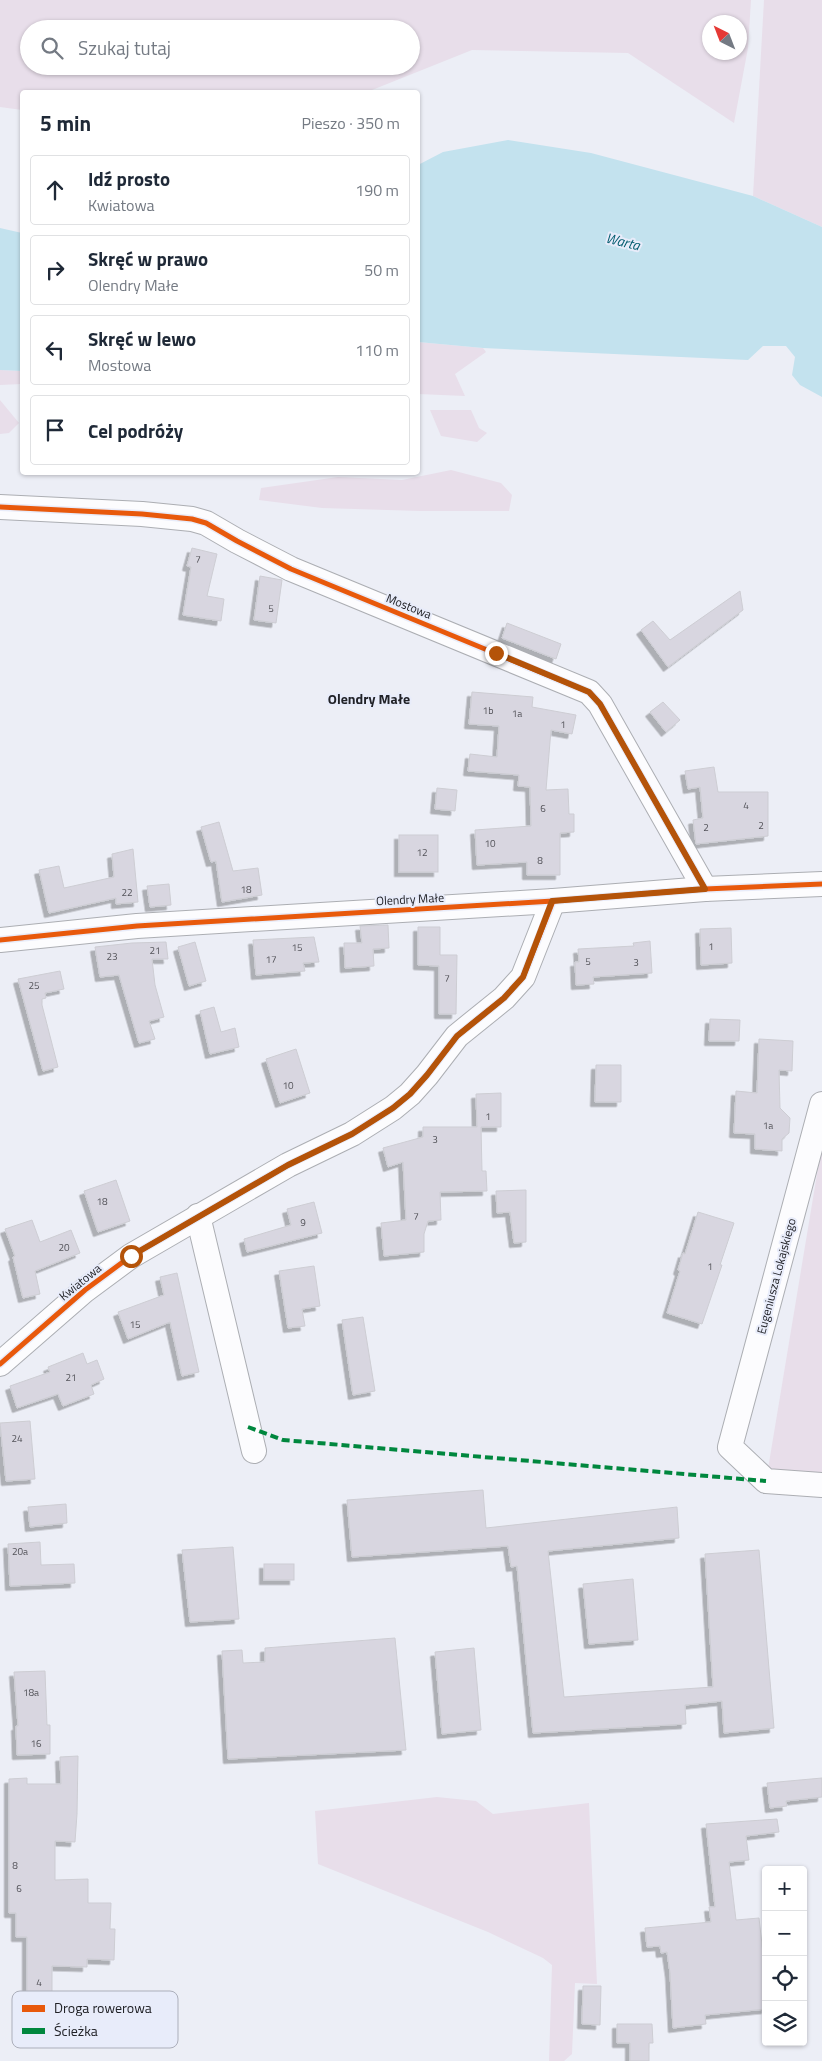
<!DOCTYPE html>
<html lang="pl">
<head>
<meta charset="utf-8">
<style>
  :root { --surface:#fff; --page:#f2f2f3; --text:#1f2937; --muted:#747a83; --line:#e0e1e3 }
  body { margin:0; font-family:"Titillium Web",sans-serif; background:var(--page); color:var(--text) }
  .controls { position:absolute; right:15px; bottom:15px; display:grid; overflow:hidden; border-radius:5px; box-shadow:0 1px 4px #0004 }
  .controls button { width:45px; height:45px; display:grid; place-items:center; padding:0; border:0; border-bottom:1px solid var(--line); background:var(--surface); color:var(--text); font:25px sans-serif }
  .compass { position:absolute; left:702px; top:15px; width:45px; height:45px; border-radius:50%; background:var(--surface); box-shadow:0 1px 4px #0004; rotate:318deg }
  .stop { position:absolute; width:15px; height:15px; margin:-11px; border:4px solid #b45309; border-radius:50%; background:#fff }
  .stop.end { background:#b45309; border-color:#fff; box-shadow:0 1px 5px #0008 }
  .list { margin:0; padding:0; list-style:none }
  h2 { display:flex; justify-content:space-between; align-items:center; height:65px; margin:0; padding:0 20px; font-size:21px }
  h2 small { font-size:16px; font-weight:400; color:var(--muted) }
  .list li { display:grid; grid-template-columns:32px 1fr auto; gap:15px; align-items:center; box-sizing:border-box; height:70px; margin:0 10px 10px; padding:0 10px; border:1px solid var(--line); border-radius:5px }
  .list b { display:block; font-size:19px; white-space:nowrap }
  .list p { margin:0; font-size:16px; white-space:nowrap; color:var(--muted) }
  .list em { font-size:16px; font-style:normal; color:var(--muted) }
  .icon { flex:none; width:28px; height:28px; fill:none; stroke:currentColor; stroke-width:2; stroke-linecap:round; stroke-linejoin:round }
  .map { position:relative; flex:none; width:822px; height:2061px; overflow:hidden }
  .search { position:absolute; background:var(--surface); box-shadow:0 1px 4px #0004; left:20px; top:20px; width:400px; height:55px; display:flex; align-items:center; gap:12px; box-sizing:border-box; padding:0 18px; border-radius:28px; color:var(--muted); font-size:19px }
  .panel { position:absolute; background:var(--surface); box-shadow:0 1px 4px #0004; left:20px; top:90px; width:400px; height:385px; border-radius:5px }
  .map>svg:first-child { display:block }
  .green { fill:#e8deea; fill-rule:evenodd }
  .water { fill:#c3e2ee }
  .building { fill:#d8d6e0; stroke:#cdcdd3; filter:url(#shadow) }
  .lines { fill:none; stroke-linecap:round; stroke-linejoin:round }
  .minor-casing { stroke:#acaeb3; stroke-width:26 }
  .minor { stroke:#fcfcfe; stroke-width:24 }
  .quiet { stroke:#00873e; stroke-width:4; stroke-dasharray:8 4; stroke-linecap:butt }
  .cycleway-casing { stroke:#e8ecfa; stroke-width:8 }
  .cycleway { stroke:#e8590c; stroke-width:5 }
  .route { stroke:#b45309; stroke-width:6 }
  .labels { text-anchor:middle; dominant-baseline:central; stroke-width:4; stroke-linejoin:round; paint-order:stroke }
  .number-label { font-size:10px; fill:#525258 }
  .street-label { font-size:12px; fill:#212227; stroke:#e8ecfa }
  .water-label { font-size:14px; font-style:italic; fill:#025c6f; stroke:#e8ecfa }
  .neighbourhood-label { font-size:14px; font-weight:bold; fill:#212227; stroke:#e8ecfa }
  .key { fill:#e8ecfa; stroke:#acafbb; stroke-width:1 }
  .key-label { font-size:14px; fill:#212227 }
</style>
</head>
<body>
<div class="map">
<svg width="822" height="2061" viewBox="0 0 822 2061">
  <defs>
    <filter id="shadow"><feDropShadow dx="-4.5" dy="4.5" stdDeviation="0" flood-color="#0004"/></filter>
  </defs>
  <rect width="100%" height="100%" fill="#eceef6"/>
  <g class="green">
    <path d="M0 0H751L748 48 734 123 628 53 472 50 367 92H22V110L0 107ZM710 22H740V52H710ZM29 29H411V66H29Z"/>
    <path d="M764 0H822V227L753 196Z"/>
    <path d="M418 342 483 348 486 352 455 374 465 396 418 394Z"/>
    <path d="M0 370 22 371V384L0 385Z"/>
    <path d="M0 400 19 423 9 433 0 434Z"/>
    <path d="M430 410H471L479 428 487 433 477 442 441 436Z"/>
    <path d="M451 470 501 483 512 495 509 511H420L322 508 259 500 261 488 338 477 402 480Z"/>
    <path d="M822 1144V1485L766 1481Z"/>
    <path d="M437 1797 476 1801 493 1814 589 1803 597 1984 575 1983 572 2054 564 2061H549L552 1965 543 1958 488 1932 318 1864 315 1811Z"/>
  </g>
  <g class="water">
    <path d="M508 140 591 153 753 196 822 227V397L800 385 792 375 795 357 786 346H763L748 360 483 348 418 342V165L443 152Z"/>
    <path d="M0 228 22 233V371L0 370Z"/>
  </g>
  <g class="building">
    <path d="M192 548 217 554 207 596 224 599 221 621 183 615 191 567 187 566Z"/>
    <path d="M260 576 282 580 276 623 254 620Z"/>
    <path d="M740 591 743 610 668 667 641 630 653 621 670 640Z"/>
    <path d="M507 623 561 644 556 659 502 638Z"/>
    <path d="M472 692 533 697 532 707 576 715 572 734 551 730 546 790 568 789 569 814H574V832L560 833V875H527V862L477 865 475 830 531 826 530 787 518 786 519 775 468 771 470 754 497 757 499 726 469 724Z"/>
    <path d="M663 702 680 720 666 732 650 712Z"/>
    <path d="M714 767 718 792H768V836L696 844 693 820 703 818 700 787 688 789 685 771Z"/>
    <path d="M437 788 457 790 455 811 435 809Z"/>
    <path d="M219 822 233 871 258 868 262 895 222 902 216 861 211 862 201 827Z"/>
    <rect x="399" y="835" width="39" height="37"/>
    <path d="M133 849 138 902 116 904V898L49 913 39 870 59 866 64 888 114 877 112 854Z"/>
    <path d="M169 884 171 905 150 907 147 886Z"/>
    <path d="M388 925 389 948 373 949 374 966 345 968 344 943H362L360 926Z"/>
    <path d="M418 927H440V955H457L456 1014H439V966L418 965Z"/>
    <path d="M731 928 732 963 701 965 700 929Z"/>
    <path d="M314 937 319 962 303 963 305 971 256 975 253 940Z"/>
    <path d="M650 941 652 973 593 977 594 984 576 985 575 962H579L578 949 634 946 633 943Z"/>
    <path d="M166 942 168 959H152L155 985 164 1017 149 1021 155 1039 139 1043 119 975 100 977 95 947 132 943Z"/>
    <path d="M195 942 206 981 189 986 178 947Z"/>
    <path d="M60 971 64 989 45 993 46 998 42 999V1005L58 1067 43 1071 18 979Z"/>
    <path d="M214 1007 221 1032 235 1028 239 1047 210 1054 200 1011Z"/>
    <path d="M710 1019 740 1020 739 1041H709Z"/>
    <path d="M759 1039 793 1041 792 1071 779 1070 780 1108 790 1118 789 1133 782 1139V1151L755 1149V1134L734 1133 736 1091 757 1093Z"/>
    <path d="M296 1049 310 1093 280 1103 266 1059Z"/>
    <path d="M596 1065H621V1102H595Z"/>
    <path d="M501 1093V1127H481L482 1171H486L487 1191 440 1192 441 1220 428 1221 424 1234V1252L384 1256 381 1223 406 1220 403 1162 388 1167 383 1148 423 1137V1127H477L476 1094Z"/>
    <path d="M116 1180 130 1221 98 1232 84 1191Z"/>
    <path d="M526 1190V1242L514 1243 510 1212 497 1213 496 1191Z"/>
    <path d="M314 1202 322 1233 247 1252 244 1239 291 1225 287 1209Z"/>
    <path d="M698 1212 734 1223 720 1265H722L702 1324 667 1313 680 1271 678 1270 683 1253 685 1254Z"/>
    <path d="M32 1220 40 1242 71 1230 80 1253 35 1271 40 1294 23 1298 13 1257 15 1256 5 1229Z"/>
    <path d="M314 1266 320 1306 302 1309 305 1326 288 1328 279 1271Z"/>
    <path d="M177 1273 199 1372 182 1376 170 1322 128 1339 118 1312 164 1295 160 1277Z"/>
    <path d="M363 1317 375 1391 353 1395 342 1320Z"/>
    <path d="M83 1353 87 1364 97 1360 104 1379 91 1385 94 1394 63 1406 58 1394 17 1408 10 1386 50 1372 48 1367Z"/>
    <path d="M30 1421 35 1479 6 1481 0 1423Z"/>
    <path d="M483 1490 486 1528 677 1507 679 1538 548 1551 564 1697 713 1687 705 1554 759 1550 774 1728 724 1733 722 1701 685 1705 686 1724 533 1733 517 1566 511 1567 508 1546 352 1557 347 1500Z"/>
    <path d="M66 1504 67 1523 30 1527 28 1507Z"/>
    <path d="M40 1542 41 1565 74 1564 75 1583 10 1586 8 1544Z"/>
    <path d="M233 1547 239 1619 190 1622 182 1550Z"/>
    <rect x="264" y="1564" width="30" height="16"/>
    <path d="M633 1579 638 1640 589 1644 583 1584Z"/>
    <path d="M395 1638 406 1750 228 1759 222 1651 242 1650 243 1663 265 1662V1648Z"/>
    <path d="M474 1648 481 1730 442 1734 435 1652Z"/>
    <path d="M45 1671 47 1725H50V1754L17 1755 16 1726H18L14 1672Z"/>
    <path d="M78 1756 77 1814 75 1842 55 1841V1880L88 1879V1903H111L110 1929H115L114 1960 87 1959V1967L52 1966V1995L48 1996 44 2002 35 2003 32 1996H27V1937H16V1913H9V1779L27 1778V1784H61L60 1757Z"/>
    <path d="M822 1778V1797L786 1801 787 1806 770 1808 767 1783Z"/>
    <path d="M777 1819 779 1832 746 1836 749 1860 729 1862 736 1920 759 1918 766 1980V2009L705 2015 706 2024 673 2028 670 1973 667 1952 661 1953 660 1946 647 1947 645 1928 711 1922 709 1907H715L706 1824Z"/>
    <path d="M583 1986H601L600 2025 582 2024Z"/>
    <path d="M617 2024H652L653 2043H649V2061H630V2043H617Z"/>
  </g>
  <g class="lines">
    <g class="minor-casing">
      <g id="minor">
        <path d="M0 507 142 514 192 519 206 523 237 541 291 569 589 692 600 704 705 889"/>
        <path d="M0 940 137 926 553 901 705 889 822 884"/>
        <path d="M822 1104 730 1447 766 1481 822 1485"/>
        <path d="M198 1216 254 1451"/>
        <path d="M0 1364 85 1290 131 1256 288 1165 352 1134 393 1108 410 1094 427 1075 457 1036 504 998 523 977 553 901"/>
      </g>
    </g>
    <use href="#minor" class="minor"/>
    <path class="quiet" d="M248 1427 283 1440 766 1481"/>
    <g class="cycleway-casing">
      <g id="cycleway">
        <path d="M0 507 142 514 192 519 206 523 237 541 291 569 589 692 600 704 705 889"/>
        <path d="M0 940 137 926 553 901 705 889 822 884"/>
        <path d="M0 1364 85 1290 131 1256 288 1165 352 1134 393 1108 410 1094 427 1075 457 1036 504 998 523 977 553 901"/>
      </g>
    </g>
    <use href="#cycleway" class="cycleway"/>
  </g>
  <g class="lines">
    <path class="route" d="M131 1256 288 1165 352 1134 393 1108 410 1094 427 1075 457 1036 504 998 523 977 552 901 705 889 600 704 589 692 496 653"/>
  </g>
  <g class="labels">
    <g class="number-label">
      <text x="198" y="559">7</text>
      <text x="271" y="608">5</text>
      <text x="488" y="710">1b</text>
      <text x="517" y="713">1a</text>
      <text x="563" y="724">1</text>
      <text x="746" y="805">4</text>
      <text x="543" y="808">6</text>
      <text x="761" y="825">2</text>
      <text x="706" y="827">2</text>
      <text x="490" y="843">10</text>
      <text x="422" y="852">12</text>
      <text x="540" y="860">8</text>
      <text x="246" y="889">18</text>
      <text x="127" y="892">22</text>
      <text x="711" y="946">1</text>
      <text x="297" y="947">15</text>
      <text x="155" y="950">21</text>
      <text x="112" y="956">23</text>
      <text x="271" y="959">17</text>
      <text x="588" y="961">5</text>
      <text x="636" y="962">3</text>
      <text x="447" y="978">7</text>
      <text x="34" y="985">25</text>
      <text x="288" y="1085">10</text>
      <text x="488" y="1116">1</text>
      <text x="768" y="1125">1a</text>
      <text x="435" y="1139">3</text>
      <text x="102" y="1201">18</text>
      <text x="416" y="1216">7</text>
      <text x="303" y="1222">9</text>
      <text x="64" y="1247">20</text>
      <text x="710" y="1266">1</text>
      <text x="135" y="1324">15</text>
      <text x="71" y="1377">21</text>
      <text x="17" y="1438">24</text>
      <text x="20" y="1551">20a</text>
      <text x="31" y="1692">18a</text>
      <text x="36" y="1743">16</text>
      <text x="15" y="1865">8</text>
      <text x="19" y="1888">6</text>
      <text x="39" y="1982">4</text>
    </g>
    <g class="street-label">
      <text transform="translate(409 606) rotate(22)">Mostowa</text>
      <text transform="translate(410 899) rotate(-3)">Olendry Małe</text>
      <text transform="translate(776 1276) rotate(-75)">Eugeniusza Lokajskiego</text>
      <text transform="translate(80 1282) rotate(-39)">Kwiatowa</text>
    </g>
    <g class="water-label">
      <text transform="translate(623 241) rotate(14)">Warta</text>
    </g>
    <g class="neighbourhood-label">
      <text x="369" y="698">Olendry Małe</text>
    </g>
  </g>
  <rect x="12" y="1991" width="166" height="57" rx="8" class="key"/>
  <rect x="22" y="2005" width="23" height="7" fill="#e8590c"/>
  <rect x="22" y="2028" width="23" height="6" fill="#00873e"/>
  <g class="key-label">
    <text x="54" y="2013">Droga rowerowa</text>
    <text x="54" y="2036">Ścieżka</text>
  </g>
</svg>
<div class="controls">
<button>+</button>
<button>−</button>
<button><svg class="icon" aria-label="locate" viewBox="0 0 24 24"><circle cx="12" cy="12" r="6"/><path d="M12 2v4M12 18v4M2 12h4M18 12h4"/></svg></button>
<button><svg class="icon" aria-label="layers" viewBox="0 0 24 24"><path d="M12 4l9 5-9 5-9-5zM3 14l9 5 9-5"/></svg></button>
</div>
<svg class="compass" viewBox="-18 -18 36 36"><path d="M0-13l5 13h-10z" fill="#e53935"/><path d="M0 13l5-13h-10z" fill="#747a83"/></svg>
<div class="stop" style="left:131px;top:1256px"></div>
<div class="stop end" style="left:496px;top:653px"></div>
<div class="search"><svg class="icon" aria-label="search" viewBox="0 0 24 24"><circle cx="10" cy="10" r="6"/><path d="M15 15l6 6"/></svg>Szukaj tutaj</div>
<section class="panel">
<h2>5 min<small>Pieszo · 350 m</small></h2>
<ul class="list">
<li><svg class="icon" aria-label="ahead" viewBox="0 0 24 24"><path d="M12 20V5M6 11l6-6 6 6"/></svg><div><b>Idź prosto</b><p>Kwiatowa</p></div><em>190 m</em></li>
<li><svg class="icon" aria-label="right" viewBox="0 0 24 24"><path d="M7 20v-9h11M14 6l5 5-5 5"/></svg><div><b>Skręć w prawo</b><p>Olendry Małe</p></div><em>50 m</em></li>
<li><svg class="icon" aria-label="left" viewBox="0 0 24 24"><path d="M17 20v-9H6M10 6l-5 5 5 5"/></svg><div><b>Skręć w lewo</b><p>Mostowa</p></div><em>110 m</em></li>
<li><svg class="icon" aria-label="arrive" viewBox="0 0 24 24"><path d="M6 21V4h12l-3 4 3 4H6"/></svg><div><b>Cel podróży</b></div></li>
</ul>
</section>
</div>
</body>
</html>
